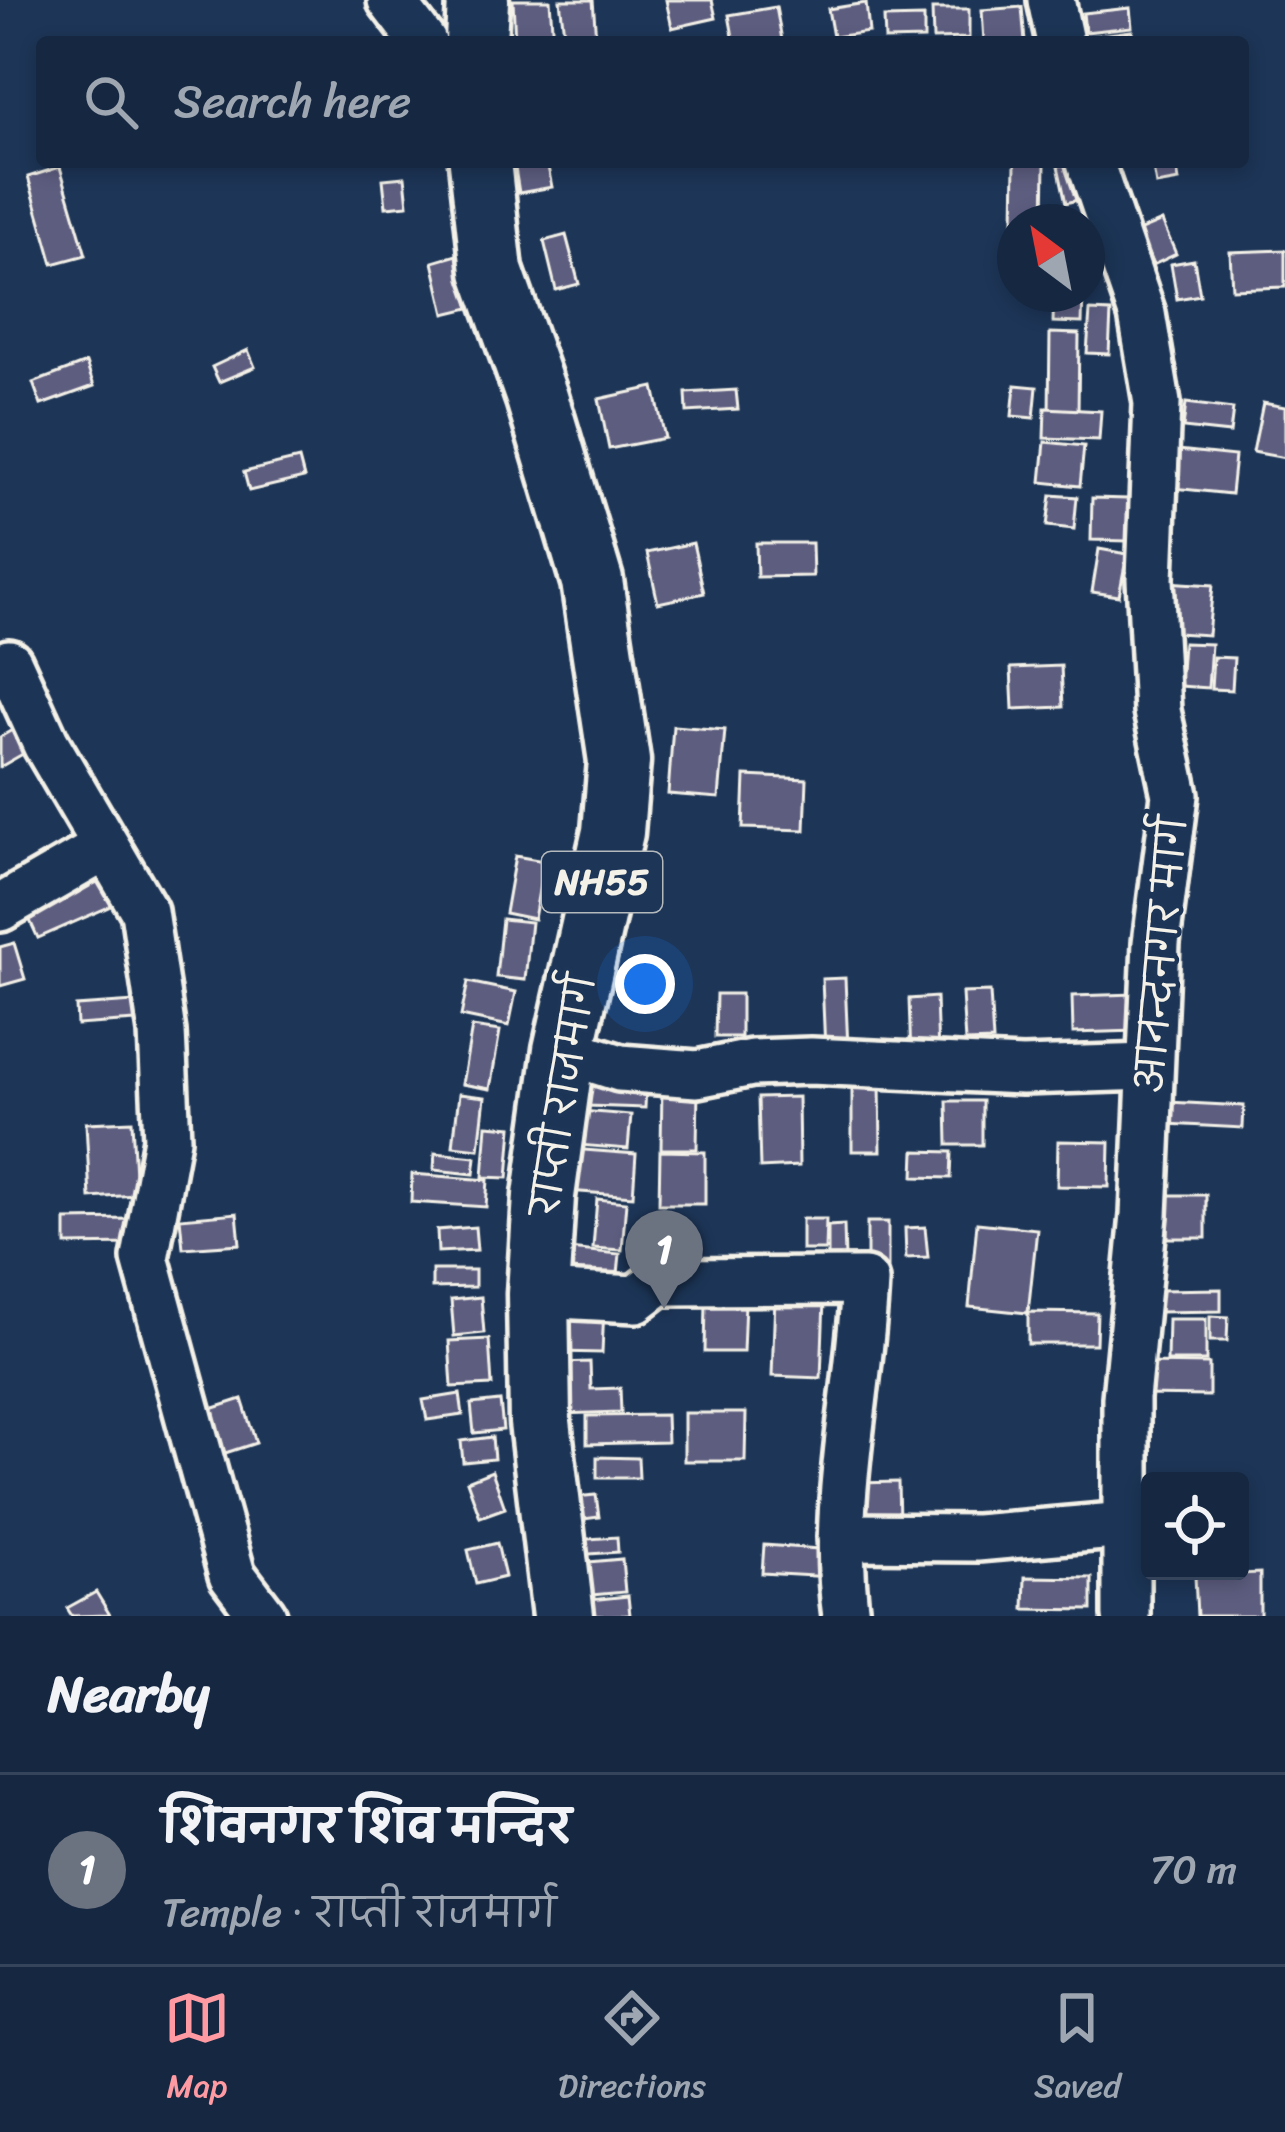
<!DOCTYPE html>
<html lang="en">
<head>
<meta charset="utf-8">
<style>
  :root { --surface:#162841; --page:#1f3048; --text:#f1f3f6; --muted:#9ea6b1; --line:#35445a; --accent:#ff9aa2 }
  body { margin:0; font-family:Sriracha,"Playpen Sans Deva",sans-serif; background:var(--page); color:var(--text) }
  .controls { position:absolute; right:36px; bottom:36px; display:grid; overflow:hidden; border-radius:12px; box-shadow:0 6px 18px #0003 }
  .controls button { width:108px; height:108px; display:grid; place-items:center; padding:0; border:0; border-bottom:3px solid var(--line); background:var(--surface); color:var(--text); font:60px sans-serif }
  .compass { position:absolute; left:997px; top:204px; width:108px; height:108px; border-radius:50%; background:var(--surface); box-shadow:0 6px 18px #0003; rotate:328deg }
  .you { position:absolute; left:645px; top:984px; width:42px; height:42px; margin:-30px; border:9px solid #fff; border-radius:50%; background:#1a73e8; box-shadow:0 0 0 18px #1a73e833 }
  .badge { display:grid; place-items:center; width:78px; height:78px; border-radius:50%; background:var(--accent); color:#fff; font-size:39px; font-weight:700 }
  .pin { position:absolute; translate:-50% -99px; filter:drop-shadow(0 3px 6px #0008) }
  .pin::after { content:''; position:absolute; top:63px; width:42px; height:36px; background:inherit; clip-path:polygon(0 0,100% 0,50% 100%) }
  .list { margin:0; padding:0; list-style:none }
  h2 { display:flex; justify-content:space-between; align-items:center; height:156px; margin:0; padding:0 48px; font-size:51px }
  h2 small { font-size:39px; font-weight:400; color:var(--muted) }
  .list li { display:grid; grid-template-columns:78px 1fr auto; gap:36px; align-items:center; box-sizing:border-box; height:192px; padding:0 48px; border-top:3px solid var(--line) }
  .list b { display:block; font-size:45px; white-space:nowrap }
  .list p { margin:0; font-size:39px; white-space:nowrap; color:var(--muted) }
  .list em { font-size:39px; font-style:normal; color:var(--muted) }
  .icon { flex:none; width:66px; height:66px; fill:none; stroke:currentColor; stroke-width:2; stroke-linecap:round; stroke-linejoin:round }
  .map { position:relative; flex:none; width:1285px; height:1616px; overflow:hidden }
  .search { position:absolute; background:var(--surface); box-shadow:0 6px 18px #0003; left:36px; right:36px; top:36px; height:132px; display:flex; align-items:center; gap:30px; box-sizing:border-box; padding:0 42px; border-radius:12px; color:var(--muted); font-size:45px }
  .sheet { height:348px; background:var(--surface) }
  nav { display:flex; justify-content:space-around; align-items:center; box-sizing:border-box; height:168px; border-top:3px solid var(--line); background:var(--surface); font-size:33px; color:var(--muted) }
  nav a { display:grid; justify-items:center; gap:6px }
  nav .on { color:var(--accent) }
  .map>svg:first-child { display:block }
  .building { fill:#5d5d80; stroke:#f4f1e8; stroke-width:3 }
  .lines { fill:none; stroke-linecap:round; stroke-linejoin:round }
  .minor-casing { stroke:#f4f1e8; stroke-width:54 }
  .major-casing { stroke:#f4f1e8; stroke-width:69 }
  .minor { stroke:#1d3557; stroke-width:45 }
  .major { stroke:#1d3557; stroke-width:60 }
  .labels { text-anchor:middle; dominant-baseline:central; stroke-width:9; stroke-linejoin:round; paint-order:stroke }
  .shield { fill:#1d3557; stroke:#b4b9bc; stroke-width:3 }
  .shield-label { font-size:36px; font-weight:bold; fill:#f4f1e8 }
  .street-label { font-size:39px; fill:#f4f1e8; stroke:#1d3557 }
</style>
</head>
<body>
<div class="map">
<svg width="1285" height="1616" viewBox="0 0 1285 1616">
  <rect width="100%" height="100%" fill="#1d3557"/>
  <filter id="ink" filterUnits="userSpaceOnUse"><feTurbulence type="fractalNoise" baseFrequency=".00833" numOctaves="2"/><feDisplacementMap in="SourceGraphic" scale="24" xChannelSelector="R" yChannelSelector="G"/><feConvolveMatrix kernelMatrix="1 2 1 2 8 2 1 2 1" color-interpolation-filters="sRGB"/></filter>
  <g filter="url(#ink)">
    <g class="building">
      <path d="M513 0H550L553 42H515Z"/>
      <path d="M560 0H593L596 39 565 42Z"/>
      <path d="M666 0H712L716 18 672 28Z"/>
      <path d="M866 3 869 32 833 37 828 9Z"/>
      <path d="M776 7 782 40 734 42 729 15Z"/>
      <path d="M1022 7 1025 42H984L982 10Z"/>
      <path d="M1130 8 1132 27 1085 32 1083 13Z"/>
      <path d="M932 9H969V38L933 39Z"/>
      <path d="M924 17V39L885 40 884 18Z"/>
      <path d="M1132 31 1133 42H1085V37Z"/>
      <path d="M514 162H547L552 187 519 193Z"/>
      <path d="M1015 162H1045L1044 222 1014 224Z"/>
      <path d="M1077 162 1085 198 1066 203 1058 166Z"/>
      <path d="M1152 162H1176L1179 181 1156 185Z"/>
      <path d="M60 167 86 255 53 264 28 177Z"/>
      <path d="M405 177 408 205 386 207 383 179Z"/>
      <path d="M1162 221 1176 254 1153 265 1138 231Z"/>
      <path d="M566 235 579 284 556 290 544 241Z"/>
      <path d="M1285 250V287L1232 289 1230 252Z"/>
      <path d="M457 255 470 308 445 314 433 262Z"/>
      <path d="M1194 260 1200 295 1177 299 1171 264Z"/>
      <path d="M1054 294H1083L1082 323 1053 322Z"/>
      <path d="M1090 311 1111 312 1109 354 1087 353Z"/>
      <path d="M1050 333 1079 334 1078 415 1049 414Z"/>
      <path d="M248 350 255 367 219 382 212 367Z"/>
      <path d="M86 363 94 386 41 405 33 383Z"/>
      <path d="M1015 385 1037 387 1034 418 1012 416Z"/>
      <path d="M654 387 665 438 609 449 599 399Z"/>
      <path d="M736 390 738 409 687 412 686 393Z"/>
      <path d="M1186 403 1233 409 1230 433 1183 428Z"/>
      <path d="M1263 403 1285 407V458L1253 452Z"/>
      <path d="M1045 408 1101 411 1099 440 1044 438Z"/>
      <path d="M1045 442 1084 446 1080 486 1041 482Z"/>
      <path d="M1178 450 1235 456 1231 494 1173 488Z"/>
      <path d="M299 459 304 478 249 491 244 472Z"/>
      <path d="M1051 495 1077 497 1074 529 1047 526Z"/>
      <path d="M1092 498 1128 499 1127 541 1091 540Z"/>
      <path d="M693 543 704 593 658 603 647 553Z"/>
      <path d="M756 543H812L813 576 757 577Z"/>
      <path d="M1099 549 1127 554 1119 596 1092 592Z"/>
      <path d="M1165 582 1213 585 1208 635 1161 632Z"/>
      <path d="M1183 643 1211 644 1208 688 1180 686Z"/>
      <path d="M1213 657 1234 658 1232 690 1211 689Z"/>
      <path d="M1061 666 1063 707 1013 709 1011 668Z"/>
      <path d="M21 725 35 747 0 767V737Z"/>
      <path d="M673 726 725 730 719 798 668 794Z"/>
      <path d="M745 776 807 779 805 830 743 828Z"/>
      <path d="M515 856 544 861 534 919 505 913Z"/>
      <path d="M102 880 113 905 38 938 27 914Z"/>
      <path d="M502 919 531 922 525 980 496 977Z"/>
      <path d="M14 943 25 979 0 986V947Z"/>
      <path d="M845 978 848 1049 825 1050 822 979Z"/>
      <path d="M468 982 516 992 509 1026 461 1016Z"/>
      <path d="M990 992 993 1041 965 1042 962 993Z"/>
      <path d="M716 994H741V1037H715Z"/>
      <path d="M1136 994 1137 1031 1073 1033 1072 996Z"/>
      <path d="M936 997 938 1055 911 1057 909 999Z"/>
      <path d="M134 1002 135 1021 77 1025 76 1006Z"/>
      <path d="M472 1027 500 1031 490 1089 462 1084Z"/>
      <path d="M588 1083 646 1086 645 1108 587 1106Z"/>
      <path d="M880 1083 881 1151H852V1084Z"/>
      <path d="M662 1087H698L697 1149H661Z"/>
      <path d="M459 1094 485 1097 479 1149 453 1146Z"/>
      <path d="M798 1097 799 1166 760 1168 758 1098Z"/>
      <path d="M947 1101H982V1145H948Z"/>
      <path d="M1168 1102 1244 1106 1243 1128 1167 1124Z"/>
      <path d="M581 1111 631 1115 628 1149 578 1145Z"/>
      <path d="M132 1121 136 1195 90 1198 86 1123Z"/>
      <path d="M487 1125 512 1127 508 1178 483 1177Z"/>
      <path d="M1058 1141 1110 1142 1109 1187 1057 1186Z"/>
      <path d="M571 1149 636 1154 633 1196 568 1191Z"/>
      <path d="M660 1151 705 1152V1204H659Z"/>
      <path d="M915 1151 952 1152 951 1178 914 1177Z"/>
      <path d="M435 1153 476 1157 474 1174 434 1170Z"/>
      <path d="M412 1174 488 1180 486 1207 411 1202Z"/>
      <rect x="1168" y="1195" width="38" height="43"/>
      <path d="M597 1199 626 1202 622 1250 593 1248Z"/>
      <path d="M237 1213 240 1244 183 1248 180 1218Z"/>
      <path d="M131 1219 132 1244 66 1245V1220Z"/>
      <path d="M802 1219H826L825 1250H802Z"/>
      <rect x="867" y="1222" width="21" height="46"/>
      <path d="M977 1223 1037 1229 1028 1313 969 1307Z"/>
      <path d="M844 1225 845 1259H828V1226Z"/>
      <path d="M475 1227 477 1250 438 1252 437 1230Z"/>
      <path d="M925 1227 928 1257 906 1258 905 1228Z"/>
      <path d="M568 1249 620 1254 617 1284 565 1279Z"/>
      <path d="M432 1270H475V1287L432 1288Z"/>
      <path d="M1221 1289V1311L1159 1312V1290Z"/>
      <path d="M481 1297 484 1333 454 1336 451 1300Z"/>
      <path d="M775 1298 824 1300 821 1378 772 1376Z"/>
      <path d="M706 1302H745L743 1352H705Z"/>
      <path d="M561 1306 604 1307 602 1353 559 1352Z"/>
      <path d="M1028 1312 1097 1313 1096 1344H1028Z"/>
      <path d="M1210 1316 1228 1317 1227 1341H1210Z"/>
      <path d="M1168 1319H1206V1361H1167Z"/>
      <path d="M489 1339 492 1385 452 1387 449 1341Z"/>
      <path d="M590 1362 591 1389 620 1388 621 1412 560 1414 559 1363Z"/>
      <path d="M1142 1363 1209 1364V1396L1141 1395Z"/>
      <path d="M460 1394 463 1415 427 1420 423 1400Z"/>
      <path d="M242 1399 256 1443 213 1457 199 1413Z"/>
      <path d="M500 1401 503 1430 474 1433 471 1404Z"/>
      <path d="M684 1413H746L745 1461H684Z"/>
      <path d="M666 1415 667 1442 587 1444V1416Z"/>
      <path d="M492 1437 494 1459 463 1462 461 1441Z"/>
      <path d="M597 1457 638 1458 639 1478H597Z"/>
      <path d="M492 1471 505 1508 480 1517 467 1481Z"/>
      <path d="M898 1482 899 1521 858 1522V1483Z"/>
      <path d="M596 1495 599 1517 568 1521 565 1498Z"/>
      <path d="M617 1537 618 1552 575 1555 574 1540Z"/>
      <path d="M497 1543 505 1577 476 1584 468 1550Z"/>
      <path d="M764 1545 832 1550 830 1577 762 1573Z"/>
      <path d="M622 1559 625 1592 580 1596 577 1563Z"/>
      <path d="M1260 1573V1616H1197L1195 1576Z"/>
      <path d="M1025 1577 1092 1578V1610L1024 1609Z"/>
      <path d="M96 1592 110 1615 72 1616 67 1608Z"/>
      <path d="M628 1596 630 1615 582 1616 580 1601Z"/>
    </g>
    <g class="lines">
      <g class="minor-casing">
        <g id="minor">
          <path d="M391 0 423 42"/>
          <path d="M1051 0 1060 42"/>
          <path d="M1090 162 1142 314 1157 403 1150 579 1157 711 1175 795 1156 943 1144 1215 1126 1398V1616"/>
          <path d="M9 663 46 744 144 911 162 1032 167 1139 145 1258 232 1575 263 1616"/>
          <path d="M0 908 106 847"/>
          <path d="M564 1050 620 1068 697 1074 752 1063 811 1061 1022 1071 1149 1067"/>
          <path d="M538 1294 636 1299 658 1282 865 1281C860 1393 830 1505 846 1616"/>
          <path d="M841 1537 977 1538 1126 1525"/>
        </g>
      </g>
      <g class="major-casing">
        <g id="major">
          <path d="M476 42 478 0"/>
          <path d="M480 162 492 271 537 398 592 581 619 761 613 832 564 1050 544 1196 538 1294 540 1422 563 1616"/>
        </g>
      </g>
      <use href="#minor" class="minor"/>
      <use href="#major" class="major"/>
    </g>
  </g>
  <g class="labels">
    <rect class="shield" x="542" y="852" width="120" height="60" rx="9"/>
    <g class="shield-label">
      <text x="602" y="882">NH55</text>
    </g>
    <g class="street-label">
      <text transform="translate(1161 955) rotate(-85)">आनन्दनगर मार्ग</text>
      <text transform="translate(563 1095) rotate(-81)">राप्ती राजमार्ग</text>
    </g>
  </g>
</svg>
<div class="controls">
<button><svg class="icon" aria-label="locate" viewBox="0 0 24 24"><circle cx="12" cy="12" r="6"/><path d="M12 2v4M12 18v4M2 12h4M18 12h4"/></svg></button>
</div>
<svg class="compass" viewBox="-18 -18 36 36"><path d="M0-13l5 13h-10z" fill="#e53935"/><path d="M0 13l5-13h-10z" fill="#9ea6b1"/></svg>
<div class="you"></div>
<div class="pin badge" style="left:664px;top:1309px;background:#6b7280">1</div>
<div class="search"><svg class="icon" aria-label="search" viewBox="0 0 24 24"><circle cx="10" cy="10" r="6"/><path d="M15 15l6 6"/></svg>Search here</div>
</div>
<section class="sheet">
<h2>Nearby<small></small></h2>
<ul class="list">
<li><span class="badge" style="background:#6b7280">1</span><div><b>शिवनगर शिव मन्दिर</b><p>Temple · राप्ती राजमार्ग</p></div><em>70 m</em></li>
</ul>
</section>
<nav>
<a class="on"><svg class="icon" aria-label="map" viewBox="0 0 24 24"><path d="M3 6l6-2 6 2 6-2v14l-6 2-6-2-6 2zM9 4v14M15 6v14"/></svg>Map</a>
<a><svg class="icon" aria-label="directions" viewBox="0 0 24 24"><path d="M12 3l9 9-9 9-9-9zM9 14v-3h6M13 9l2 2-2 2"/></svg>Directions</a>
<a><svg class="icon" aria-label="saved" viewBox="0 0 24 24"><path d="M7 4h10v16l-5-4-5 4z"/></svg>Saved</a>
</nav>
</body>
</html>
